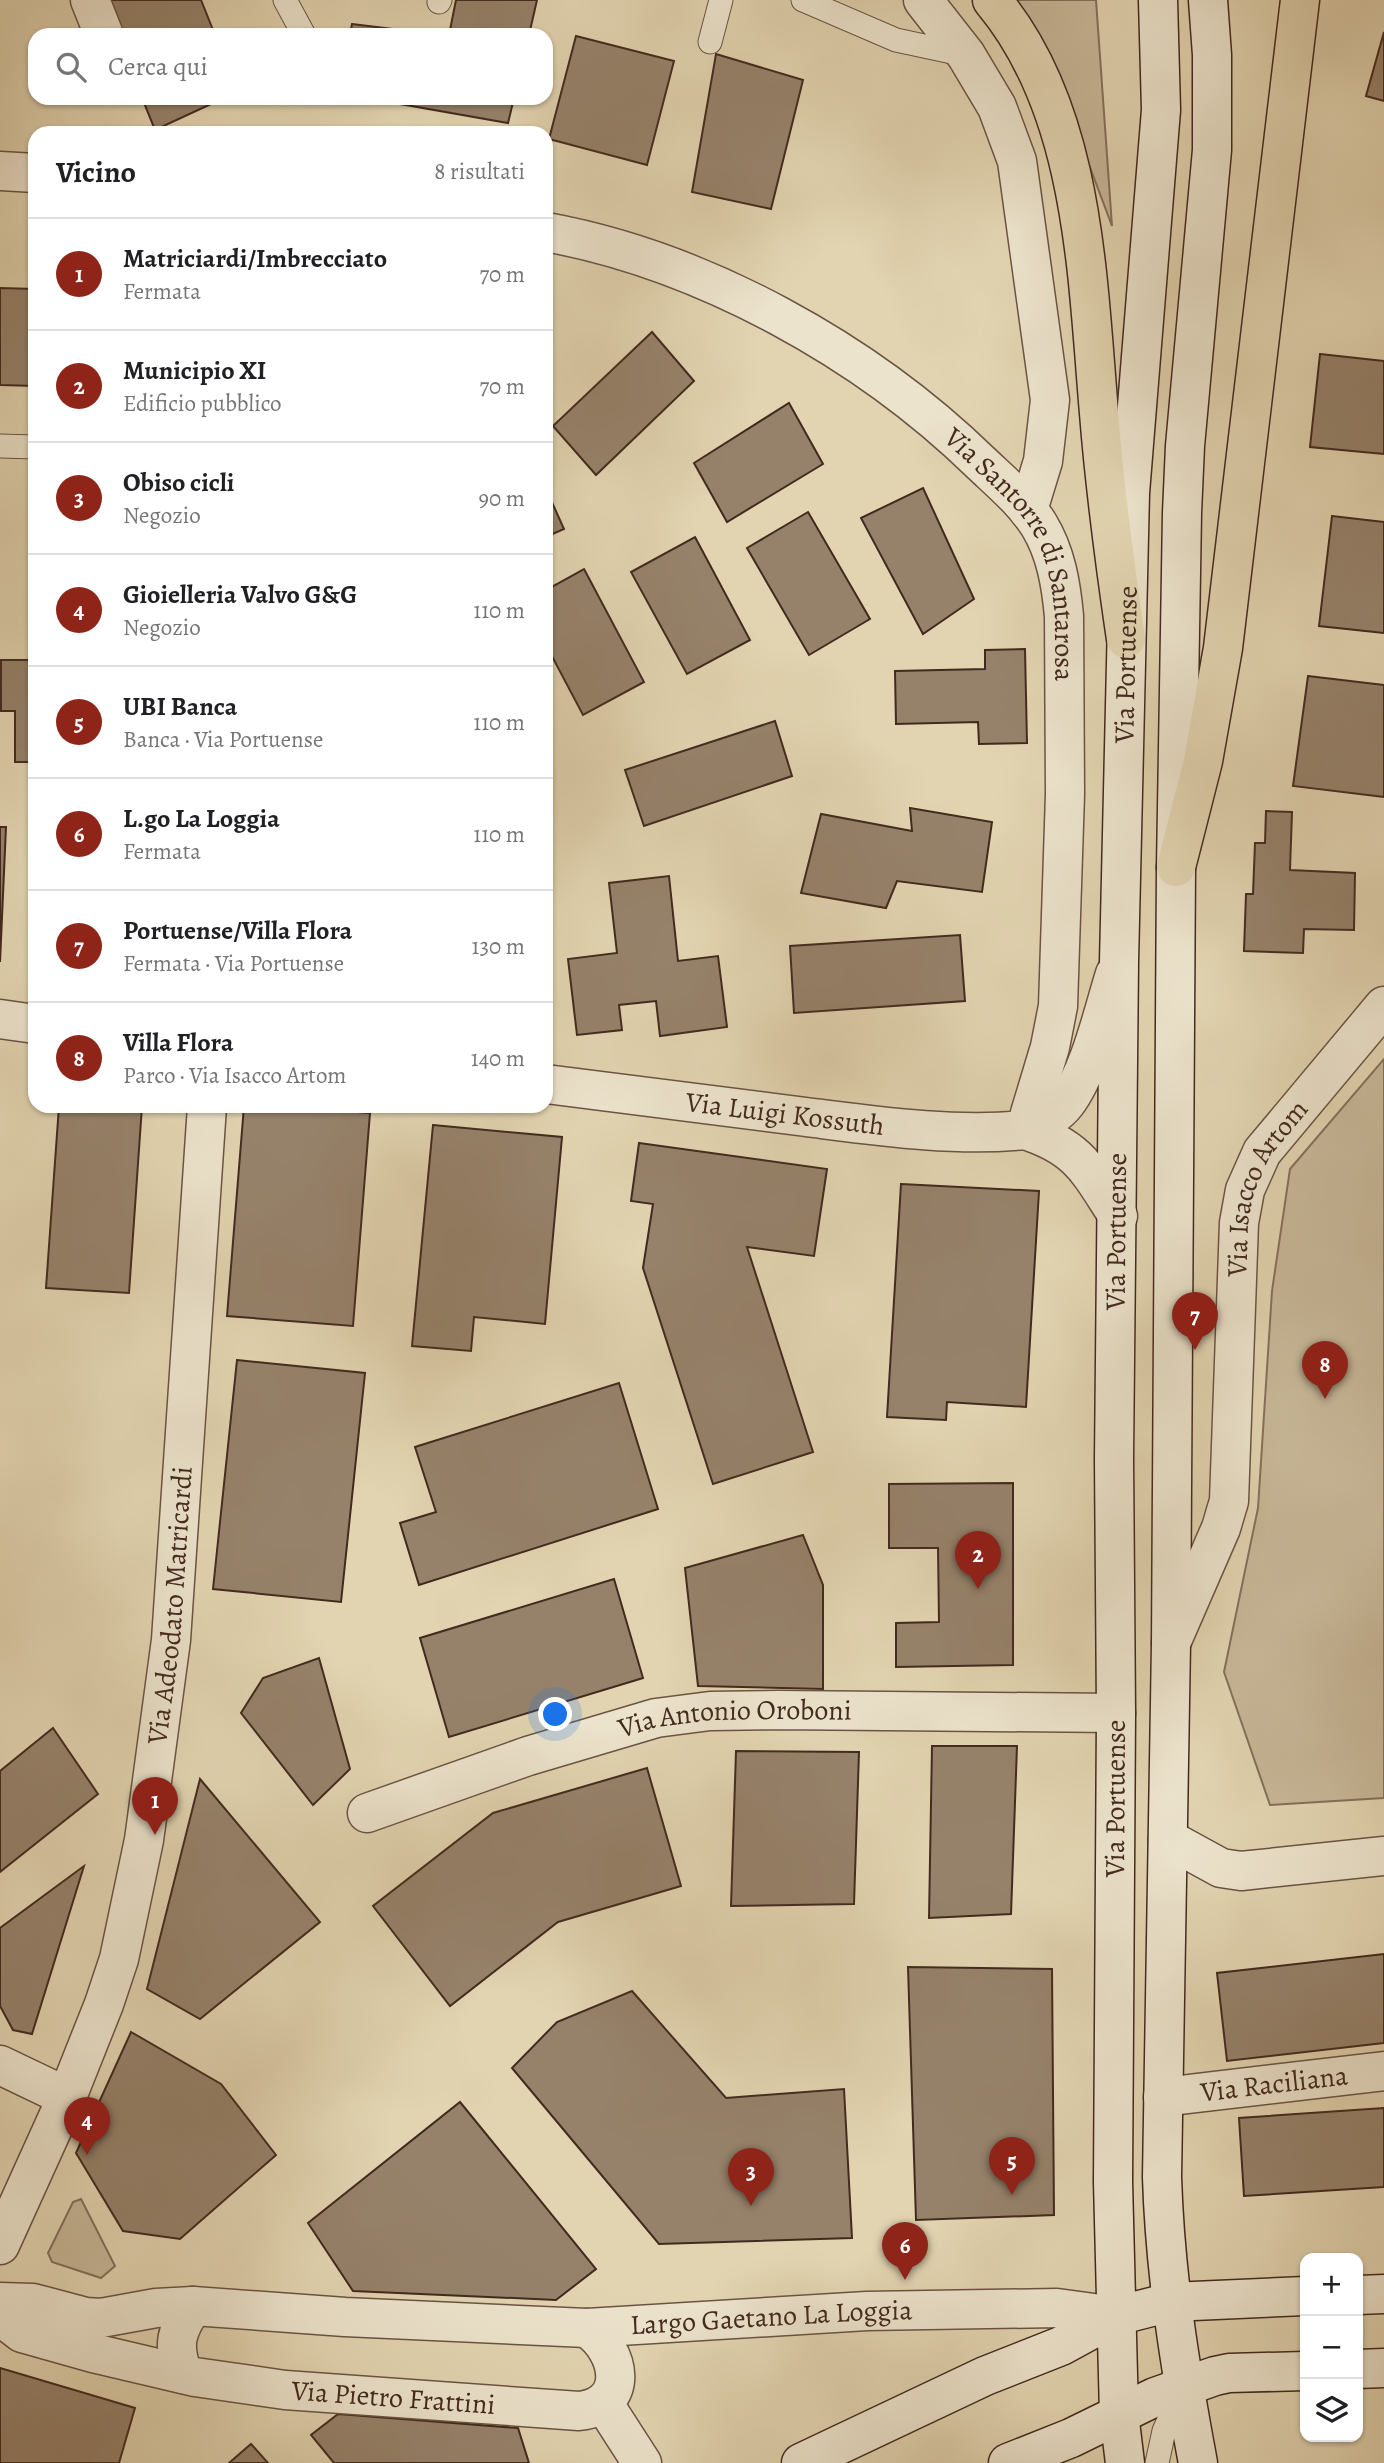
<!DOCTYPE html>
<html lang="it">
<head>
<meta charset="utf-8">
<style>
  :root { --surface:#fff; --page:#f2f2f2; --text:#202124; --muted:#757577; --line:#e0e0e0; --accent:#8f2418 }
  body { margin:0; font-family:Alegreya,serif; background:var(--page); color:var(--text) }
  .controls { position:absolute; right:21px; bottom:21px; display:grid; overflow:hidden; border-radius:14px; box-shadow:0 2px 5px #0004 }
  .controls button { width:63px; height:63px; display:grid; place-items:center; padding:0; border:0; border-bottom:2px solid var(--line); background:var(--surface); color:var(--text); font:35px sans-serif }
  .you { position:absolute; left:556px; top:1715px; width:24px; height:24px; margin:-18px; border:5px solid #fff; border-radius:50%; background:#1a73e8; box-shadow:0 0 0 10px #1a73e833 }
  .badge { display:grid; place-items:center; width:46px; height:46px; border-radius:50%; background:var(--accent); color:#fff; font-size:23px; font-weight:700 }
  .pin { position:absolute; translate:-50% -58px; filter:drop-shadow(0 2px 4px #0008) }
  .pin::after { content:''; position:absolute; top:37px; width:24px; height:21px; background:inherit; clip-path:polygon(0 0,100% 0,50% 100%) }
  .list { margin:0; padding:0; list-style:none }
  h2 { display:flex; justify-content:space-between; align-items:center; height:91px; margin:0; padding:0 28px; font-size:30px }
  h2 small { font-size:23px; font-weight:400; color:var(--muted) }
  .list li { display:grid; grid-template-columns:46px 1fr auto; gap:21px; align-items:center; box-sizing:border-box; height:112px; padding:0 28px; border-top:2px solid var(--line) }
  .list b { display:block; font-size:26px; white-space:nowrap }
  .list p { margin:0; font-size:23px; white-space:nowrap; color:var(--muted) }
  .list em { font-size:23px; font-style:normal; color:var(--muted) }
  .icon { flex:none; width:38px; height:38px; fill:none; stroke:currentColor; stroke-width:2; stroke-linecap:round; stroke-linejoin:round }
  .map { position:relative; flex:none; width:1384px; height:2463px; overflow:hidden }
  .search { position:absolute; background:var(--surface); box-shadow:0 2px 5px #0004; left:28px; top:28px; width:525px; height:77px; display:flex; align-items:center; gap:18px; box-sizing:border-box; padding:0 24px; border-radius:21px; color:var(--muted); font-size:26px }
  .panel { position:absolute; background:var(--surface); box-shadow:0 2px 5px #0004; left:28px; top:126px; width:525px; height:987px; border-radius:21px }
  .map>svg:first-child { display:block }
  .green { fill:#c7b798; stroke:#85705c; stroke-width:2 }
  .building { fill:#96826b; stroke:#432a1f; stroke-width:2 }
  .lines { fill:none; stroke-linecap:round; stroke-linejoin:round }
  .lane-casing { stroke:#6b5444; stroke-width:25 }
  .street-casing { stroke:#6b5444; stroke-width:41 }
  .secondary-casing { stroke:#432a1f; stroke-width:41 }
  .highway-casing { stroke:#432a1f; stroke-width:41 }
  .lane { stroke:#ece3cc; stroke-width:23 }
  .street { stroke:#ece3cc; stroke-width:38 }
  .secondary { stroke:#ece3cc; stroke-width:38 }
  .highway { stroke:#e2d4b1; stroke-width:38 }
  .labels { text-anchor:middle; dominant-baseline:central; stroke-width:6; stroke-linejoin:round; paint-order:stroke }
  .street-label { font-size:28px; fill:#432a1f; stroke:#ece3cc }
</style>
</head>
<body>
<div class="map">
<svg width="1384" height="2463" viewBox="0 0 1384 2463">
  <rect width="100%" height="100%" fill="#e2d4b1"/>
  <filter id="stains"><feTurbulence type="fractalNoise" baseFrequency=".00286" numOctaves="4"/><feColorMatrix values="0 0 0 0 .2 0 0 0 0 .09 0 0 0 0 .02 0 0 0 .5 -.17"/></filter>
  <radialGradient id="worn" r=".72"><stop offset=".6" stop-color="#630" stop-opacity="0"/><stop offset="1" stop-color="#630" stop-opacity=".3"/></radialGradient>
  <g class="green">
    <path d="M1011 0H1096L1112 226 1082 146Z"/>
    <path d="M1384 1059V1798L1270 1805 1224 1672 1258 1508 1272 1291 1290 1169Z"/>
    <path d="M81 2199 115 2266 101 2278 52 2262 48 2253 73 2202Z"/>
  </g>
  <g class="building">
    <path d="M102 0H201L215 35H116Z"/>
    <path d="M456 0H537L529 35H449Z"/>
    <path d="M352 24 442 35H350Z"/>
    <path d="M1384 32V101L1366 96Z"/>
    <path d="M576 36 674 61 647 165 549 139Z"/>
    <path d="M716 54 803 80 771 209 692 192Z"/>
    <path d="M142 98H224L155 130Z"/>
    <path d="M366 98H514L508 123Z"/>
    <path d="M0 288 35 289V386L0 385Z"/>
    <path d="M652 332 694 381 596 475 553 426Z"/>
    <path d="M1320 354 1384 361V454L1310 447Z"/>
    <path d="M789 403 823 464 727 522 694 463Z"/>
    <path d="M923 488 974 599 923 634 861 518Z"/>
    <path d="M546 489 564 529 546 537Z"/>
    <path d="M808 512 870 619 809 655 747 548Z"/>
    <path d="M1332 516 1384 522V633L1319 626Z"/>
    <path d="M695 537 750 640 687 674 631 572Z"/>
    <path d="M584 569 644 682 583 715 546 645V590Z"/>
    <path d="M1025 649 1027 743 979 744 978 722 896 724 895 671 985 669V650Z"/>
    <path d="M1 660H35V762H15V711H1Z"/>
    <path d="M1308 676 1384 685V797L1293 786Z"/>
    <path d="M775 721 792 776 644 826 625 770Z"/>
    <path d="M910 808 992 822 982 892 897 881 886 908 801 893 821 814 912 831Z"/>
    <path d="M1266 811 1292 812 1290 870 1355 873 1354 930 1304 929 1303 953 1244 951 1246 894H1253L1255 843H1265Z"/>
    <path d="M0 827H6L0 962Z"/>
    <path d="M669 876 678 961 718 956 727 1027 660 1036 656 1001 619 1005 622 1030 577 1035 568 959 617 953 609 883Z"/>
    <path d="M960 935 965 1001 794 1013 790 946Z"/>
    <path d="M59 1106H142L129 1293 46 1288Z"/>
    <path d="M244 1106H281L370 1113 353 1326 227 1316Z"/>
    <path d="M433 1125 562 1137 545 1324 474 1317 471 1351 412 1346Z"/>
    <path d="M639 1143 827 1169 814 1256 747 1247 813 1452 713 1484 643 1268 653 1204 631 1201Z"/>
    <path d="M901 1184 1039 1191 1026 1407 947 1402 946 1420 887 1417Z"/>
    <path d="M237 1360 365 1373 341 1602 213 1589Z"/>
    <path d="M619 1383 658 1509 419 1585 400 1523 436 1512 415 1447Z"/>
    <path d="M1013 1483V1665L896 1667V1623L939 1622 938 1548H889V1484Z"/>
    <path d="M803 1535 823 1585V1689L698 1686 685 1568Z"/>
    <path d="M614 1579 643 1678 449 1737 420 1638Z"/>
    <path d="M319 1658 350 1769 313 1805 241 1713 263 1678Z"/>
    <path d="M53 1728 98 1794 0 1872V1771Z"/>
    <path d="M932 1746H1017L1011 1914 929 1918Z"/>
    <path d="M736 1751 859 1752 854 1904 731 1906Z"/>
    <path d="M647 1768 681 1886 558 1922 450 2006 373 1906 493 1813Z"/>
    <path d="M200 1779 320 1922 200 2019 147 1989Z"/>
    <path d="M84 1866 32 2034 13 2030 0 2006V1928Z"/>
    <path d="M1384 1954V2043L1227 2061 1217 1973Z"/>
    <path d="M908 1967 1052 1969 1054 2215 916 2220Z"/>
    <path d="M632 1991 726 2098 844 2089 852 2238 659 2244 512 2068 557 2022Z"/>
    <path d="M131 2032 221 2084 276 2155 180 2239 123 2231 76 2153Z"/>
    <path d="M460 2102 596 2269 556 2300 353 2291 308 2223Z"/>
    <path d="M1384 2108V2187L1244 2196 1239 2118Z"/>
    <path d="M0 2368 135 2408 119 2463H0Z"/>
    <path d="M338 2414 518 2428 529 2463H334L311 2435Z"/>
    <path d="M251 2444 268 2463H229Z"/>
  </g>
  <g class="lines">
    <g class="lane-casing">
      <g id="lane">
        <path d="M285 0 304 35"/>
        <path d="M803 0 896 40 966 55"/>
        <path d="M439 2 440 0"/>
        <path d="M710 42 721 0"/>
        <path d="M0 446 35 447"/>
        <path d="M1157 2463 1164 2431 1183 2387"/>
      </g>
    </g>
    <g class="street-casing">
      <g id="street">
        <path d="M90 0 104 35"/>
        <path d="M923 0 966 55 997 107 1017 161 1050 400 1043 461 1028 510"/>
        <path d="M0 171 35 173"/>
        <path id="s1" d="M546 232C704 261 866 351 981 463 1001 482 1024 501 1039 525 1056 553 1061 584 1064 616L1065 794 1058 1006 1050 1047 1025 1130C953 1137 878 1126 806 1117 720 1106 633 1095 546 1084"/>
        <path d="M1115 974C1103 1012 1090 1072 1066 1103 1056 1116 1040 1124 1025 1130 1080 1148 1088 1170 1118 1216"/>
        <path d="M0 1019 35 1024"/>
        <path id="s2" d="M1171 1643 1221 1528 1229 1501 1239 1223 1245 1190 1262 1152 1384 1006"/>
        <path id="s3" d="M367 1813 528 1756 656 1718 710 1711 778 1710 1116 1713"/>
        <path d="M1168 1839 1221 1868 1241 1871 1384 1856"/>
        <path d="M0 2065 67 2097"/>
        <path id="s4" d="M1163 2097 1384 2071"/>
        <path id="s5" d="M0 2245 67 2097 104 2004 119 1959 144 1840 171 1640 207 1106"/>
        <path id="s6" d="M0 2302 33 2303 86 2317 101 2318 156 2308 193 2306 345 2317 587 2328 867 2311 1057 2308 1116 2316"/>
        <path id="s7" d="M0 2316 22 2333 93 2353 195 2377 285 2390 579 2411C631 2405 621 2351 587 2328"/>
        <path d="M183 2374C172 2345 176 2331 193 2306"/>
        <path d="M604 2404 642 2463"/>
      </g>
    </g>
    <g class="secondary-casing">
      <g id="secondary">
        <path d="M1358 2295 1384 2294"/>
        <path d="M1358 2369 1384 2368"/>
        <path d="M801 2463 985 2376 1061 2346 1116 2316 1171 2302 1305 2296"/>
        <path d="M1008 2463 1071 2438 1155 2397 1215 2376 1229 2373 1305 2371"/>
        <path id="s8" d="M1125 2463 1119 2414 1113 2182 1116 1713 1114 1459 1119 962 1130 493 1161 110 1158 0"/>
        <path d="M1198 2463C1180 2367 1165 2274 1162 2177L1171 1643 1176 867 1182 513 1185 446 1212 150V55L1208 0"/>
      </g>
    </g>
    <g class="highway-casing">
      <g id="highway">
        <path d="M992 0C1085 111 1087 275 1099 413 1105 489 1115 564 1126 639"/>
        <path d="M1176 867 1203 761 1223 648 1300 0"/>
      </g>
    </g>
    <use href="#lane" class="lane"/>
    <use href="#street" class="street"/>
    <use href="#secondary" class="secondary"/>
    <use href="#highway" class="highway"/>
  </g>
  <g class="labels">
    <g class="street-label">
      <text stroke="none"><textPath href="#s1" startOffset="600">Via Santorre di Santarosa</textPath></text>
      <text stroke="none"><textPath href="#s8" startOffset="1799">Via Portuense</textPath></text>
      <text transform="translate(785 1114) rotate(7)">Via Luigi Kossuth</text>
      <text stroke="none"><textPath href="#s2" startOffset="474">Via Isacco Artom</textPath></text>
      <text stroke="none"><textPath href="#s8" startOffset="1232">Via Portuense</textPath></text>
      <text stroke="none"><textPath href="#s5" startOffset="668">Via Adeodato Matricardi</textPath></text>
      <text stroke="none"><textPath href="#s3" startOffset="383">Via Antonio Oroboni</textPath></text>
      <text stroke="none"><textPath href="#s8" startOffset="665">Via Portuense</textPath></text>
      <text stroke="none"><textPath href="#s4" startOffset="112">Via Raciliana</textPath></text>
      <text stroke="none"><textPath href="#s6" startOffset="775">Largo Gaetano La Loggia</textPath></text>
      <text stroke="none"><textPath href="#s7" startOffset="406">Via Pietro Frattini</textPath></text>
    </g>
  </g>
  <rect width="100%" height="100%" filter="url(#stains)"/>
  <rect width="100%" height="100%" fill="url(#worn)"/>
</svg>
<div class="controls">
<button>+</button>
<button>−</button>
<button><svg class="icon" aria-label="layers" viewBox="0 0 24 24"><path d="M12 4l9 5-9 5-9-5zM3 14l9 5 9-5"/></svg></button>
</div>
<div class="you"></div>
<div class="pin badge" style="left:155px;top:1835px">1</div>
<div class="pin badge" style="left:978px;top:1589px">2</div>
<div class="pin badge" style="left:751px;top:2206px">3</div>
<div class="pin badge" style="left:87px;top:2155px">4</div>
<div class="pin badge" style="left:1012px;top:2195px">5</div>
<div class="pin badge" style="left:905px;top:2280px">6</div>
<div class="pin badge" style="left:1195px;top:1350px">7</div>
<div class="pin badge" style="left:1325px;top:1399px">8</div>
<div class="search"><svg class="icon" aria-label="search" viewBox="0 0 24 24"><circle cx="10" cy="10" r="6"/><path d="M15 15l6 6"/></svg>Cerca qui</div>
<section class="panel">
<h2>Vicino<small>8 risultati</small></h2>
<ul class="list">
<li><span class="badge">1</span><div><b>Matriciardi/Imbrecciato</b><p>Fermata</p></div><em>70 m</em></li>
<li><span class="badge">2</span><div><b>Municipio XI</b><p>Edificio pubblico</p></div><em>70 m</em></li>
<li><span class="badge">3</span><div><b>Obiso cicli</b><p>Negozio</p></div><em>90 m</em></li>
<li><span class="badge">4</span><div><b>Gioielleria Valvo G&amp;G</b><p>Negozio</p></div><em>110 m</em></li>
<li><span class="badge">5</span><div><b>UBI Banca</b><p>Banca · Via Portuense</p></div><em>110 m</em></li>
<li><span class="badge">6</span><div><b>L.go La Loggia</b><p>Fermata</p></div><em>110 m</em></li>
<li><span class="badge">7</span><div><b>Portuense/Villa Flora</b><p>Fermata · Via Portuense</p></div><em>130 m</em></li>
<li><span class="badge">8</span><div><b>Villa Flora</b><p>Parco · Via Isacco Artom</p></div><em>140 m</em></li>
</ul>
</section>
</div>
</body>
</html>
